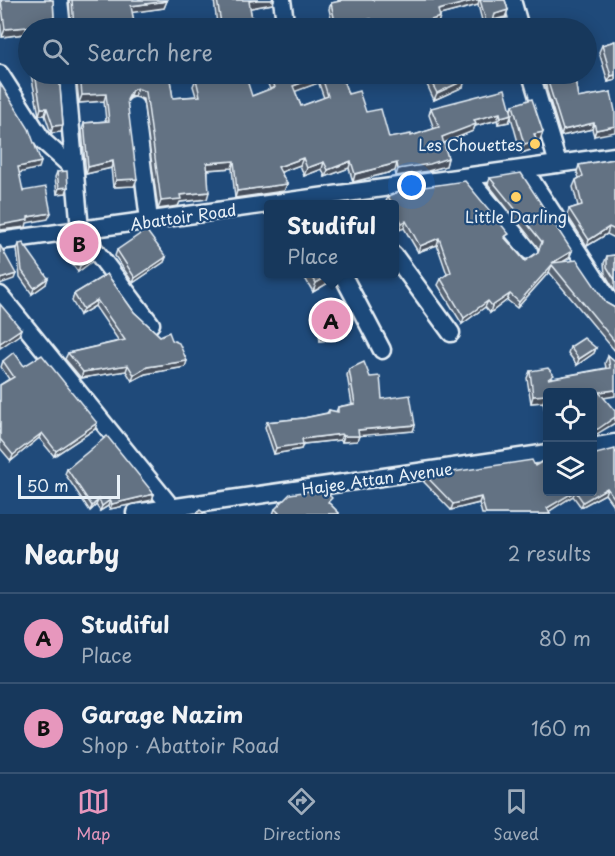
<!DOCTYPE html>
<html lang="en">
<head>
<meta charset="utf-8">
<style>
  :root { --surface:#17385c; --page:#244365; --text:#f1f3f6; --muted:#9eacbb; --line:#365272; --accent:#e797bd }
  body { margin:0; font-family:"Playpen Sans",sans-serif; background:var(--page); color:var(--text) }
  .controls { position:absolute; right:18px; bottom:18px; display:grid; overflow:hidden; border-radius:6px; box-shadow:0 3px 15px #0003 }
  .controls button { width:54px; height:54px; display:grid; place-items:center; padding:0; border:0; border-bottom:2px solid var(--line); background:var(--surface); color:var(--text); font:30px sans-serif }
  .scale { position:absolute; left:18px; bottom:15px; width:102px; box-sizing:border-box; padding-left:6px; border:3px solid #e8f1f8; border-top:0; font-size:16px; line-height:21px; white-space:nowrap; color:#e8f1f8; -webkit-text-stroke:4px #1f4a7a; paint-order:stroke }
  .you { position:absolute; left:412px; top:186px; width:21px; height:21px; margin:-15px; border:4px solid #fff; border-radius:50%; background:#1a73e8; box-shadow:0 0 0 9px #1a73e833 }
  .badge { display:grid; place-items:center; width:39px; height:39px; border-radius:50%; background:var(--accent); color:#111; font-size:20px; font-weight:700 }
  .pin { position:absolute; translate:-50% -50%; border:3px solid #fff; box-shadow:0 2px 6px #0006 }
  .popup { position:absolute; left:264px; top:200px; width:135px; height:78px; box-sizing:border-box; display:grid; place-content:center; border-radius:6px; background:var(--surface); filter:drop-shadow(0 2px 4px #0005); font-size:20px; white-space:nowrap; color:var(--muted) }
  .popup b { font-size:22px; color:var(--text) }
  .popup::after { content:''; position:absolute; left:50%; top:100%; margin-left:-12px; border:12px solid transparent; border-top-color:var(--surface) }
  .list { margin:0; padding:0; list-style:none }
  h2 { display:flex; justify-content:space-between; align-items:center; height:78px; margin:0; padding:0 24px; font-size:26px }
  h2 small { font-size:20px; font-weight:400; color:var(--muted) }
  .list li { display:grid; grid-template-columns:39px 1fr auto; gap:18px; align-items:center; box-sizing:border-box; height:90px; padding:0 24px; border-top:2px solid var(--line) }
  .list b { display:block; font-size:22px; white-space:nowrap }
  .list p { margin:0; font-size:20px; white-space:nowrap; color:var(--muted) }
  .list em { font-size:20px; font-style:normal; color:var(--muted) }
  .icon { flex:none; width:33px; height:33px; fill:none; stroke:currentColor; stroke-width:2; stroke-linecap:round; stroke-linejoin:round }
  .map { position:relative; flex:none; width:615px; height:514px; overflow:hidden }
  .search { position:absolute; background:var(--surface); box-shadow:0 3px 15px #0003; left:18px; right:18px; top:18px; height:66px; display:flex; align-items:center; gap:15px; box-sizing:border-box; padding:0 21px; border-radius:33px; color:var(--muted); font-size:22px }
  .sheet { height:258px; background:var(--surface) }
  nav { display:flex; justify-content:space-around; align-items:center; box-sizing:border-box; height:84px; border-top:2px solid var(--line); background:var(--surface); font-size:16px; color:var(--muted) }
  nav a { display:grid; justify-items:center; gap:3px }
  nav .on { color:var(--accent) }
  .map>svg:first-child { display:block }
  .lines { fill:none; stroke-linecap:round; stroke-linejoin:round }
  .minor-casing { stroke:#e8f1f8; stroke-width:21 }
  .minor { stroke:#1f4a7a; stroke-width:16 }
  .wall { fill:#566271; stroke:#e8f1f8; stroke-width:1.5; fill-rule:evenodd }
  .shaded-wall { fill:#46505c; stroke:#e8f1f8; stroke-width:1.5 }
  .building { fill:#647283; stroke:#e8f1f8; stroke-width:1.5 }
  .poi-dot { fill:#ffd166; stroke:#1f4a7a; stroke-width:2 }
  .labels { text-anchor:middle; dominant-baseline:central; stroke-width:4.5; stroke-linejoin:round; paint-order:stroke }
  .poi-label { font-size:16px; fill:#e8f1f8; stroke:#1f4a7a; text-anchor:end }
  .street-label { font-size:16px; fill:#e8f1f8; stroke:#1f4a7a }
</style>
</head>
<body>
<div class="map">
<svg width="615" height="514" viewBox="0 0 615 514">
  <rect width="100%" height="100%" fill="#1f4a7a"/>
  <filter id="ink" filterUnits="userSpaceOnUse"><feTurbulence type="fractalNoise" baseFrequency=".0167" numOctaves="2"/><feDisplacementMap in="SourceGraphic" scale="12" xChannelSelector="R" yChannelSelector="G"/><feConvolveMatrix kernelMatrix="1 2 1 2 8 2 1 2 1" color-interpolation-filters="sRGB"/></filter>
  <g filter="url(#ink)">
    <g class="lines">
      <g class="minor-casing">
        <g id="minor">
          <path d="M59 0 62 28"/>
          <path d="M282 0 286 28"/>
          <path d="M512 0 520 28"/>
          <path d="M500 28 520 25"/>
          <path d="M0 74 43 141 74 169"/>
          <path d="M66 74 80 230 151 324"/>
          <path d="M531 74 558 164"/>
          <path d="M135 106 149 220"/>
          <path d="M524 169 612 304"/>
          <path d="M468 177 529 251"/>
          <path d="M0 241 615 156"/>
          <path d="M394 255 451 333"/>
          <path d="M342 274 382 350"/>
          <path d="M0 295 172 508"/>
          <path d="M592 447 615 443"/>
          <path d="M135 513 548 453"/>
        </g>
      </g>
      <use href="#minor" class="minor"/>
    </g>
    <g class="wall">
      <path d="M0 0H53L54 18 51 25 28 28V50H27L24 34 2 37 0 20Z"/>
      <path d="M69 0H167L164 8 132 12 135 28H162H71Z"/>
      <path d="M214 0H274L272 4 250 8 253 25 283 28H214L216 24H217Z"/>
      <path d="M338 0H505L508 10 505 17 493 20 492 24 496 28H484L478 5 440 15 438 23 430 26V28H369L368 26 355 28H333L329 9 331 3 338 2Z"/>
      <path d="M615 41V80L608 82 599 52 602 45Z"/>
      <path d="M31 74H59L63 125 61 132 51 133 45 115H39Z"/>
      <path d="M76 74H169L173 98 196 96 193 86 196 79 252 96 270 89 264 74H341L348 94 389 138 411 136 434 129 429 115 431 108 511 110 513 105 543 132 540 140 536 141 534 149 521 153 511 117 509 122 498 124 497 120 475 126 473 131 443 143 448 158 446 166 428 171 396 176 395 171 353 182 349 168 325 177 322 169 304 176 300 165 281 172 287 184 284 191 235 198 232 168 208 170 207 199 180 202 178 206 158 209 143 99 134 96 129 97 127 101 134 186 113 187 111 168 86 174 82 130 84 123 106 121 104 101 79 103ZM318 81 324 98 301 106 295 91 318 83Z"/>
      <path d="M394 74H462L463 87 434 100 424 78 396 84Z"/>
      <path d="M544 74H574L578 98 611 92 594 136 592 129 561 136 547 91Z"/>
      <path d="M615 159V238L607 234 587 246 567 215 569 209 578 206 573 187 576 180 579 178 577 172 579 165Z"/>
      <path d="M57 172 68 187 66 193 57 194 55 177Z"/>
      <path d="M490 178 572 251 569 258 562 262 606 303 615 308V351L549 272 517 308 507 300 490 313 485 307 462 324 438 285 441 279 447 274 437 245 418 252 404 228 399 230 394 219V204H387L386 202 388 196 507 240 525 261 538 252 539 249 488 184Z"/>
      <path d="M59 238 93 257 91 262 78 272 57 244Z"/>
      <path d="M19 244 46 284 32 294 20 277 17 249Z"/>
      <path d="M117 250 166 257 164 262 133 283 115 256Z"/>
      <path d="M615 255V291L605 274 604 263 607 256Z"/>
      <path d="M302 273H336L333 280 313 292Z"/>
      <path d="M107 274 134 312 160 336 172 340 185 367 145 374 132 381 126 371 81 378 65 359 68 353 119 341 95 306 80 315 72 301 74 294Z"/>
      <path d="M318 304 348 325 346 331 338 339 320 341 316 310Z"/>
      <path d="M570 347 596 348 594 353 577 365 568 353Z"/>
      <path d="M608 356 615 362 604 398 595 436 548 393V410L545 411 543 402 531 403 527 378 530 371 553 378 606 368 605 363Z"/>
      <path d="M3 361 24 366 95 429 54 456 39 438 11 461 0 448V385L9 379 1 367Z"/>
      <path d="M349 369 370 377 382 399 415 425 413 431 359 435 357 441 342 442 340 440 303 444 301 449 274 454 265 427 267 422 304 418 327 413 329 410 336 412 338 407 352 404 347 375Z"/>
      <path d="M615 449V508L605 494 581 507 573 496 549 511 550 514H482L479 503 451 510 424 482 426 476 548 492H592Z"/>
      <path d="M67 469 154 494 152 500 110 509 108 506 100 511 96 505 90 511 65 474Z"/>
      <path d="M330 504 339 513V514H273L275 509Z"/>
    </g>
    <g class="shaded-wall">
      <path d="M257 0H274L272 4 246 9 249 1Z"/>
      <path d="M476 0H479L478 5 436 16 438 10Z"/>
      <path d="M167 1 164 8 128 13 131 6Z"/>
      <path d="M508 10 505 17 493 20 495 14Z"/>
      <path d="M440 17 438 23 426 27 428 21Z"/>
      <path d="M49 18H54L51 25 46 26Z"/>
      <path d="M371 19 368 26 355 28H336V27Z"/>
      <path d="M27 27 24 34 2 37 5 29Z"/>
      <path d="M419 74H426L424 78 396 84 399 77Z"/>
      <path d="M499 74H509L508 76 497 79Z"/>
      <path d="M615 75V80L608 82 611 76Z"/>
      <path d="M320 76 318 83 291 93 293 86Z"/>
      <path d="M465 80 463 87 434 100 437 93Z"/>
      <path d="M137 88 134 96 129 97 125 107 132 90Z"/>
      <path d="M106 94 104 101 79 103 82 95Z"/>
      <path d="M41 108H47L45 115H39Z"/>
      <path d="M500 113 497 120 475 126 473 131 439 145 442 137 474 120Z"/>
      <path d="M512 114 509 122 498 124 501 117Z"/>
      <path d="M594 123 592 129 561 136 563 130Z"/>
      <path d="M63 125 61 132 51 133 53 126Z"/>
      <path d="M615 126V132L594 136 596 130Z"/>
      <path d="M543 132 540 140 531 142 534 134Z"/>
      <path d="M537 141 534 149 521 153 524 144Z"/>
      <path d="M303 158 300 165 276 174 278 167Z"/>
      <path d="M448 158 446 166 428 171 396 176 398 169Z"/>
      <path d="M113 161 111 168 86 174 88 167Z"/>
      <path d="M234 161 232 168 205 170 207 163Z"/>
      <path d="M351 161 349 168 325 177 328 170Z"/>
      <path d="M41 162 39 168 15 174 18 167Z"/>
      <path d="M324 162 322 169 304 176 307 168Z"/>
      <path d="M397 163 395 171 353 182 355 174Z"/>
      <path d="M137 179 134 186 113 187 116 180Z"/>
      <path d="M287 184 284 191 235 198 237 191Z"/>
      <path d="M68 187 66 193 57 194 59 188Z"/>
      <path d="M209 192 207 199 180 202 178 206 158 209 161 201 180 195Z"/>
      <path d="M51 213 48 219 27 223 26 227 0 230V225L28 217Z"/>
      <path d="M406 221 404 228 399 230 402 223Z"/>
      <path d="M609 227 607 234 587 246 589 240Z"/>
      <path d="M439 238 437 245 418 252 420 246Z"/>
      <path d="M572 251 569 258 554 267 552 265 549 272 517 308 519 302 552 263Z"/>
      <path d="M93 257 91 262 78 272 80 266Z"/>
      <path d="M166 257 164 262 133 283 135 278Z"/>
      <path d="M333 273H336L333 280 313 292 316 283Z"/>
      <path d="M16 274 14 279 0 284V279Z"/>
      <path d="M48 278 46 284 32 294 34 288Z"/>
      <path d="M510 294 507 300 490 313 492 306Z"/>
      <path d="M97 300 95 306 80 315 83 309Z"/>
      <path d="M488 301 485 307 462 324 464 318Z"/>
      <path d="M348 325 346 331 338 339 320 341 322 335Z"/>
      <path d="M21 329 19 335 0 348V343Z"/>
      <path d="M596 348 594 353 577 365 579 359Z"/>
      <path d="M187 361 185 367 145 374 132 381 134 375 147 367Z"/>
      <path d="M128 365 126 371 81 378 83 372Z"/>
      <path d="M615 390V396L597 399 599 392Z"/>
      <path d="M546 395 543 402 531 403 533 396Z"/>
      <path d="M615 417V423L592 437V430Z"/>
      <path d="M97 423 95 429 54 456 56 451Z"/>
      <path d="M415 425 413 431 356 436 358 430Z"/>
      <path d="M42 433 39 438 11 461 13 455Z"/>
      <path d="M342 434 340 440 303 444 301 449 274 454 276 448 302 439Z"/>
      <path d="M344 436H359L357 441 342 442Z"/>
      <path d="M607 488 605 494 581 507 583 502Z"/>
      <path d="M574 492H575L573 496 545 514 547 508Z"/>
      <path d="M154 494 152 500 110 509 112 504Z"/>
      <path d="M481 497 479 503 451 510 453 504Z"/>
      <path d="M99 499 96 505 90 511 92 506Z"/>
      <path d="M110 500 108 506 100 511 102 506Z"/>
    </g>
    <g class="building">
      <path d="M1 0H53L54 18H49L51 28H28V36L27 27 5 29Z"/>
      <path d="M72 0H167V1L131 6 135 28 161 26 162 28H74Z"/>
      <path d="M217 0H257L249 1 253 25 278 19 283 28H217L216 24 221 23Z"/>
      <path d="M341 0H476L438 10 440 17 428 21 430 27 426 28H372L371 19 336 27 331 3 341 1Z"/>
      <path d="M480 0H505L508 10 495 14 492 24 496 28H488Z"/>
      <path d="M615 41V75L611 76 602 45Z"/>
      <path d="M35 74H59L63 125 53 126 47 108H41Z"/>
      <path d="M80 74H169L173 98 200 96 196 79 217 74H245L252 96 275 87 269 74H319L320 76 293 86 301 106 328 96 321 74H341L348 94 359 91 366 112 381 109 389 138 411 134V136L439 127 431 108 505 89 512 114 501 117 500 113 474 120 476 124 442 137 448 158 430 164 398 169 397 163 355 174 351 161 328 170 324 162 307 168 303 158 278 167 287 184 237 191 234 161 207 163 209 192 180 195 181 199 161 201 146 92 137 88 132 90 127 100 137 179 116 180 113 161 88 167 84 123 109 121 106 94 82 95Z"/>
      <path d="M398 74H419L399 77Z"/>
      <path d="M427 74H462L465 80 437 93Z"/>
      <path d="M547 74H574L578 98 611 92 615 111V126L596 130 594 123 563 130 549 85Z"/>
      <path d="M0 83 29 129 41 162 18 167 23 191 46 187 51 213 28 217V220L0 225Z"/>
      <path d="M532 99 543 132 534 134 537 141 524 144 513 105Z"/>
      <path d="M615 159V230L609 227 589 240 569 209 582 205 576 180 583 176 579 165Z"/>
      <path d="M67 171 68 187 59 188 57 172Z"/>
      <path d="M521 173 572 251 552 263 577 260 606 303 615 308V342L552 265 519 302 510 294 492 306 488 301 464 318 441 279 451 272 439 238 420 246 406 221 402 223 394 208V204H392L388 196 403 190 465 181 509 234 504 237 525 261 538 252 542 242 490 178Z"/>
      <path d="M146 230 166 257 135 278 117 250Z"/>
      <path d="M77 236 93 257 80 266 59 238Z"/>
      <path d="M23 243 48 278 34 288 22 271 19 244Z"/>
      <path d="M0 245 16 274 0 279Z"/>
      <path d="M615 255V280L607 267V256Z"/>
      <path d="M310 273H333L316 283Z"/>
      <path d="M107 274 134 312 160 336 169 332 172 340 179 343 187 361 147 367 134 375 128 365 83 372 68 353 125 340 97 300 83 309 74 294Z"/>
      <path d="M345 301 348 325 340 333 322 335 318 304Z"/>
      <path d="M0 304 21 329 0 343Z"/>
      <path d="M584 338 596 348 579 359 570 347Z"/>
      <path d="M14 352 24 366 42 355 97 423 56 451 42 433 13 455 0 439V385L14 377 3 361Z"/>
      <path d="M608 356 615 362V390L599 392 615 411V417L598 429 592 430V393H548V402L546 395 533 396 530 371 548 368 554 375 548 379 610 368Z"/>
      <path d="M364 362 370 377 380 376 382 399 410 395 415 425 358 430 359 436H344L342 434 302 439 303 444 276 448 267 422 304 418 329 413V410L338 412V407L355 404 349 369Z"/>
      <path d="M107 436 154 494 112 504 110 500 102 506 99 499 92 506 67 469Z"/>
      <path d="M615 449V499L607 488 583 502 576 492H592V455Z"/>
      <path d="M547 459 548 460V492H574L547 508 550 514H486L481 497 453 504 426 476 532 460 535 466Z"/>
      <path d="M323 489 332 498 328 502 339 513 338 514H280L275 509 290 494Z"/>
      <path d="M200 510 205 514H196Z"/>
    </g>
  </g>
  <g class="poi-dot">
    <circle cx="535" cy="144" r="6"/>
    <circle cx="516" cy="197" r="6"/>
  </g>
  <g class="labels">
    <g class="poi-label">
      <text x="523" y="144">Les Chouettes</text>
      <text x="516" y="216" text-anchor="middle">Little Darling</text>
    </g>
    <g class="street-label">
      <text transform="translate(183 216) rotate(-8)">Abattoir Road</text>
      <text transform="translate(377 478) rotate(-8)">Hajee Attan Avenue</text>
    </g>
  </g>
</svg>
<div class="controls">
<button><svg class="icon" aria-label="locate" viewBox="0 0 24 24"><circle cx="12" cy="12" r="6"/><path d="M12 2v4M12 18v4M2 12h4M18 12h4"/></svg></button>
<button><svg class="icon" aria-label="layers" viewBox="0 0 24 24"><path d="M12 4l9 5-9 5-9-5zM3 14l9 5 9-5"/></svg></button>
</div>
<div class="scale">50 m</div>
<div class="you"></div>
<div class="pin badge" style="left:331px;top:320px">A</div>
<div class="popup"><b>Studiful</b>Place</div>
<div class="pin badge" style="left:79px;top:243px">B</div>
<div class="search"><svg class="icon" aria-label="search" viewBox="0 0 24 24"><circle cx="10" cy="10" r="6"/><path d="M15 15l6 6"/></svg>Search here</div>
</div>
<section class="sheet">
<h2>Nearby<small>2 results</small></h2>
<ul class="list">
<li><span class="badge">A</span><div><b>Studiful</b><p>Place</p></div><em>80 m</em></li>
<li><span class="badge">B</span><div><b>Garage Nazim</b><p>Shop · Abattoir Road</p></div><em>160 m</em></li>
</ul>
</section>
<nav>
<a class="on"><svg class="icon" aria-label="map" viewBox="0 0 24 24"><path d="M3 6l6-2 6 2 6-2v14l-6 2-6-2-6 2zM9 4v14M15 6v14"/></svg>Map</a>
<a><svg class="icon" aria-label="directions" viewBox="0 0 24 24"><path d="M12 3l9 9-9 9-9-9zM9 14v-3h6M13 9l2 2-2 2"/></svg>Directions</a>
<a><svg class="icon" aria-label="saved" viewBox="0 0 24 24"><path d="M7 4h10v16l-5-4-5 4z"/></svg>Saved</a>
</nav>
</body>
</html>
